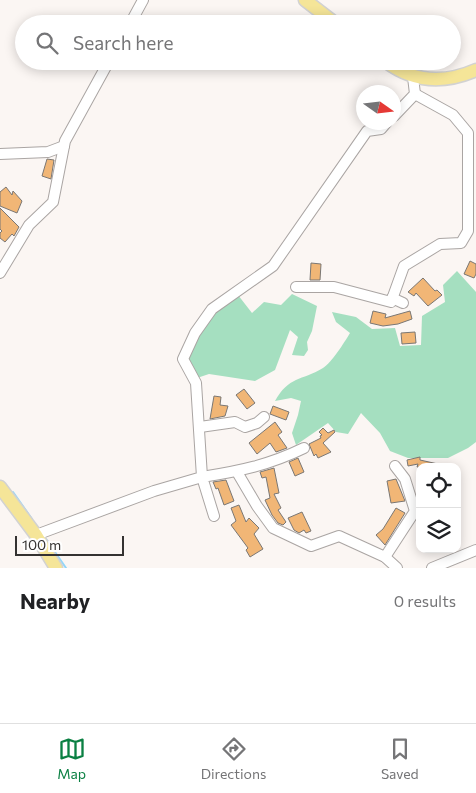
<!DOCTYPE html>
<html lang="en">
<head>
<meta charset="utf-8">
<style>
  :root { --surface:#fff; --page:#f6f6f6; --text:#202124; --muted:#757577; --line:#e0e0e0; --accent:#0b8043 }
  body { margin:0; font-family:Commissioner,sans-serif; background:var(--page); color:var(--text) }
  .controls { position:absolute; right:15px; bottom:15px; display:grid; overflow:hidden; border-radius:10px; box-shadow:0 2px 12px #0003 }
  .controls button { width:45px; height:45px; display:grid; place-items:center; padding:0; border:0; border-bottom:1px solid var(--line); background:var(--surface); color:var(--text); font:25px sans-serif }
  .compass { position:absolute; left:356px; top:85px; width:45px; height:45px; border-radius:50%; background:var(--surface); box-shadow:0 2px 12px #0003; rotate:104deg }
  .scale { position:absolute; left:15px; bottom:12px; width:109px; box-sizing:border-box; padding-left:5px; border:2px solid #343231; border-top:0; font-size:14px; line-height:18px; white-space:nowrap; color:#343231; -webkit-text-stroke:4px #fff; paint-order:stroke }
  .list { margin:0; padding:0; list-style:none }
  h2 { display:flex; justify-content:space-between; align-items:center; height:65px; margin:0; padding:0 20px; font-size:21px }
  h2 small { font-size:16px; font-weight:400; color:var(--muted) }
  .icon { flex:none; width:28px; height:28px; fill:none; stroke:currentColor; stroke-width:2; stroke-linecap:round; stroke-linejoin:round }
  .map { position:relative; flex:none; width:476px; height:568px; overflow:hidden }
  .search { position:absolute; background:var(--surface); box-shadow:0 2px 12px #0003; left:15px; right:15px; top:15px; height:55px; display:flex; align-items:center; gap:12px; box-sizing:border-box; padding:0 18px; border-radius:28px; color:var(--muted); font-size:19px }
  .sheet { height:155px; background:var(--surface) }
  nav { display:flex; justify-content:space-around; align-items:center; box-sizing:border-box; height:70px; border-top:1px solid var(--line); background:var(--surface); font-size:14px; color:var(--muted) }
  nav a { display:grid; justify-items:center; gap:2px }
  nav .on { color:var(--accent) }
  .map>svg:first-child { display:block }
  .green { fill:#a5dfc0 }
  .lines { fill:none; stroke-linecap:round; stroke-linejoin:round }
  .stream { stroke:#91d6f9; stroke-width:2 }
  .building { fill:#f1b676; stroke:#7a7774 }
  .minor-casing { stroke:#aaa5a3; stroke-width:12 }
  .major-casing { stroke:#d2d2d2; stroke-width:15 }
  .minor { stroke:#fff; stroke-width:10 }
  .major { stroke:#f5e598; stroke-width:12 }
</style>
</head>
<body>
<div class="map">
<svg width="476" height="568" viewBox="0 0 476 568">
  <rect width="100%" height="100%" fill="#fbf6f3"/>
  <g class="green">
    <path d="M457 271 476 292V442L468 448 448 458H408L390 451 380 433 361 413 348 434 336 432 328 423 296 445 292 433 298 415 301 401 291 398 275 401C289 376 301 381 323 368 332 362 344 343 350 333L336 322 332 312 356 317 372 329 395 328 400 346 421 345 422 316 445 302 443 285Z"/>
    <path d="M292 294 317 306 312 331 307 342 308 350 304 356 292 355 298 337 290 330 275 370 255 381 209 374 197 378 189 362 187 355 212 314 238 295 252 313 264 302 281 305Z"/>
  </g>
  <g class="lines">
    <g class="stream">
      <path d="M13 492 32 519"/>
      <path d="M46 539 66 568"/>
    </g>
  </g>
  <g class="building">
    <path d="M47 159 54 160 51 179 42 176Z"/>
    <path d="M6 187 12 195 13 191 22 201 17 213 0 206V192Z"/>
    <path d="M0 208 19 227 14 236 12 234 5 242 0 238V233L2 231 0 229Z"/>
    <path d="M470 261 476 264V274L474 278 464 274Z"/>
    <path d="M311 263 321 264 320 280H310Z"/>
    <path d="M423 278 435 291 437 290 442 295 428 306 416 293 414 296 408 292Z"/>
    <path d="M373 311 386 314 385 318 410 311 412 319 398 324 383 326 370 323Z"/>
    <path d="M415 332 416 343 402 344 401 333Z"/>
    <path d="M244 389 255 403 247 409 236 395Z"/>
    <path d="M214 396 221 397 220 405 228 406 225 416 210 419Z"/>
    <path d="M273 406 289 412 286 420 270 414Z"/>
    <path d="M275 422 282 432 278 435 287 448 276 452 270 443 257 454 249 443Z"/>
    <path d="M323 428 328 433 334 430 335 432 323 443 331 452 318 458 316 454 314 456 309 444 321 438 320 436 322 435 319 432Z"/>
    <path d="M420 457V460L438 464V467H417L418 464 408 466 407 460Z"/>
    <path d="M298 458 304 472 295 476 289 462Z"/>
    <path d="M274 468 279 493 274 494 281 508 278 510 286 522 283 525 278 523 272 515 265 500 270 498 266 477 262 478 260 472Z"/>
    <path d="M396 479 405 501 391 503 387 481Z"/>
    <path d="M226 480 234 501 224 505 218 488 216 489 213 482Z"/>
    <path d="M239 505 246 522 249 518 259 528 254 534 263 549 250 557 246 550 248 548 231 525 236 521 231 508Z"/>
    <path d="M396 508 405 513 385 545 376 535 383 529Z"/>
    <path d="M302 512 311 531 306 533 304 530 299 533 294 530 288 518Z"/>
  </g>
  <g class="lines">
    <g class="minor-casing">
      <g id="minor">
        <path d="M130 24 143 0"/>
        <path d="M394 116 415 94 413 77"/>
        <path d="M0 154 48 152 64 146"/>
        <path d="M0 273 29 225 53 202 65 141 109 61"/>
        <path d="M296 287H334L391 302 404 266 440 244 461 243 468 231V133L453 115 415 94"/>
        <path d="M392 298 403 303"/>
        <path d="M200 427 235 422 245 427 257 423 264 417"/>
        <path d="M237 472 257 506 273 528 311 546 339 536 385 557 397 568"/>
        <path d="M214 516 202 477C240 471 269 465 304 448"/>
        <path d="M36 535 154 491 202 477 196 383 183 359 195 333 212 309 273 266 367 131 381 129 387 122"/>
        <path d="M385 557 415 511 405 479 395 466"/>
        <path d="M432 568 476 550"/>
      </g>
    </g>
    <g class="major-casing">
      <g id="major">
        <path d="M305 0 336 24"/>
        <path d="M385 61C414 83 444 84 476 70"/>
        <path d="M0 487 36 535 56 568"/>
      </g>
    </g>
    <use href="#minor" class="minor"/>
    <use href="#major" class="major"/>
  </g>
</svg>
<div class="controls">
<button><svg class="icon" aria-label="locate" viewBox="0 0 24 24"><circle cx="12" cy="12" r="6"/><path d="M12 2v4M12 18v4M2 12h4M18 12h4"/></svg></button>
<button><svg class="icon" aria-label="layers" viewBox="0 0 24 24"><path d="M12 4l9 5-9 5-9-5zM3 14l9 5 9-5"/></svg></button>
</div>
<svg class="compass" viewBox="-18 -18 36 36"><path d="M0-13l5 13h-10z" fill="#e53935"/><path d="M0 13l5-13h-10z" fill="#757577"/></svg>
<div class="scale">100 m</div>
<div class="search"><svg class="icon" aria-label="search" viewBox="0 0 24 24"><circle cx="10" cy="10" r="6"/><path d="M15 15l6 6"/></svg>Search here</div>
</div>
<section class="sheet">
<h2>Nearby<small>0 results</small></h2>
<ul class="list">
</ul>
</section>
<nav>
<a class="on"><svg class="icon" aria-label="map" viewBox="0 0 24 24"><path d="M3 6l6-2 6 2 6-2v14l-6 2-6-2-6 2zM9 4v14M15 6v14"/></svg>Map</a>
<a><svg class="icon" aria-label="directions" viewBox="0 0 24 24"><path d="M12 3l9 9-9 9-9-9zM9 14v-3h6M13 9l2 2-2 2"/></svg>Directions</a>
<a><svg class="icon" aria-label="saved" viewBox="0 0 24 24"><path d="M7 4h10v16l-5-4-5 4z"/></svg>Saved</a>
</nav>
</body>
</html>
